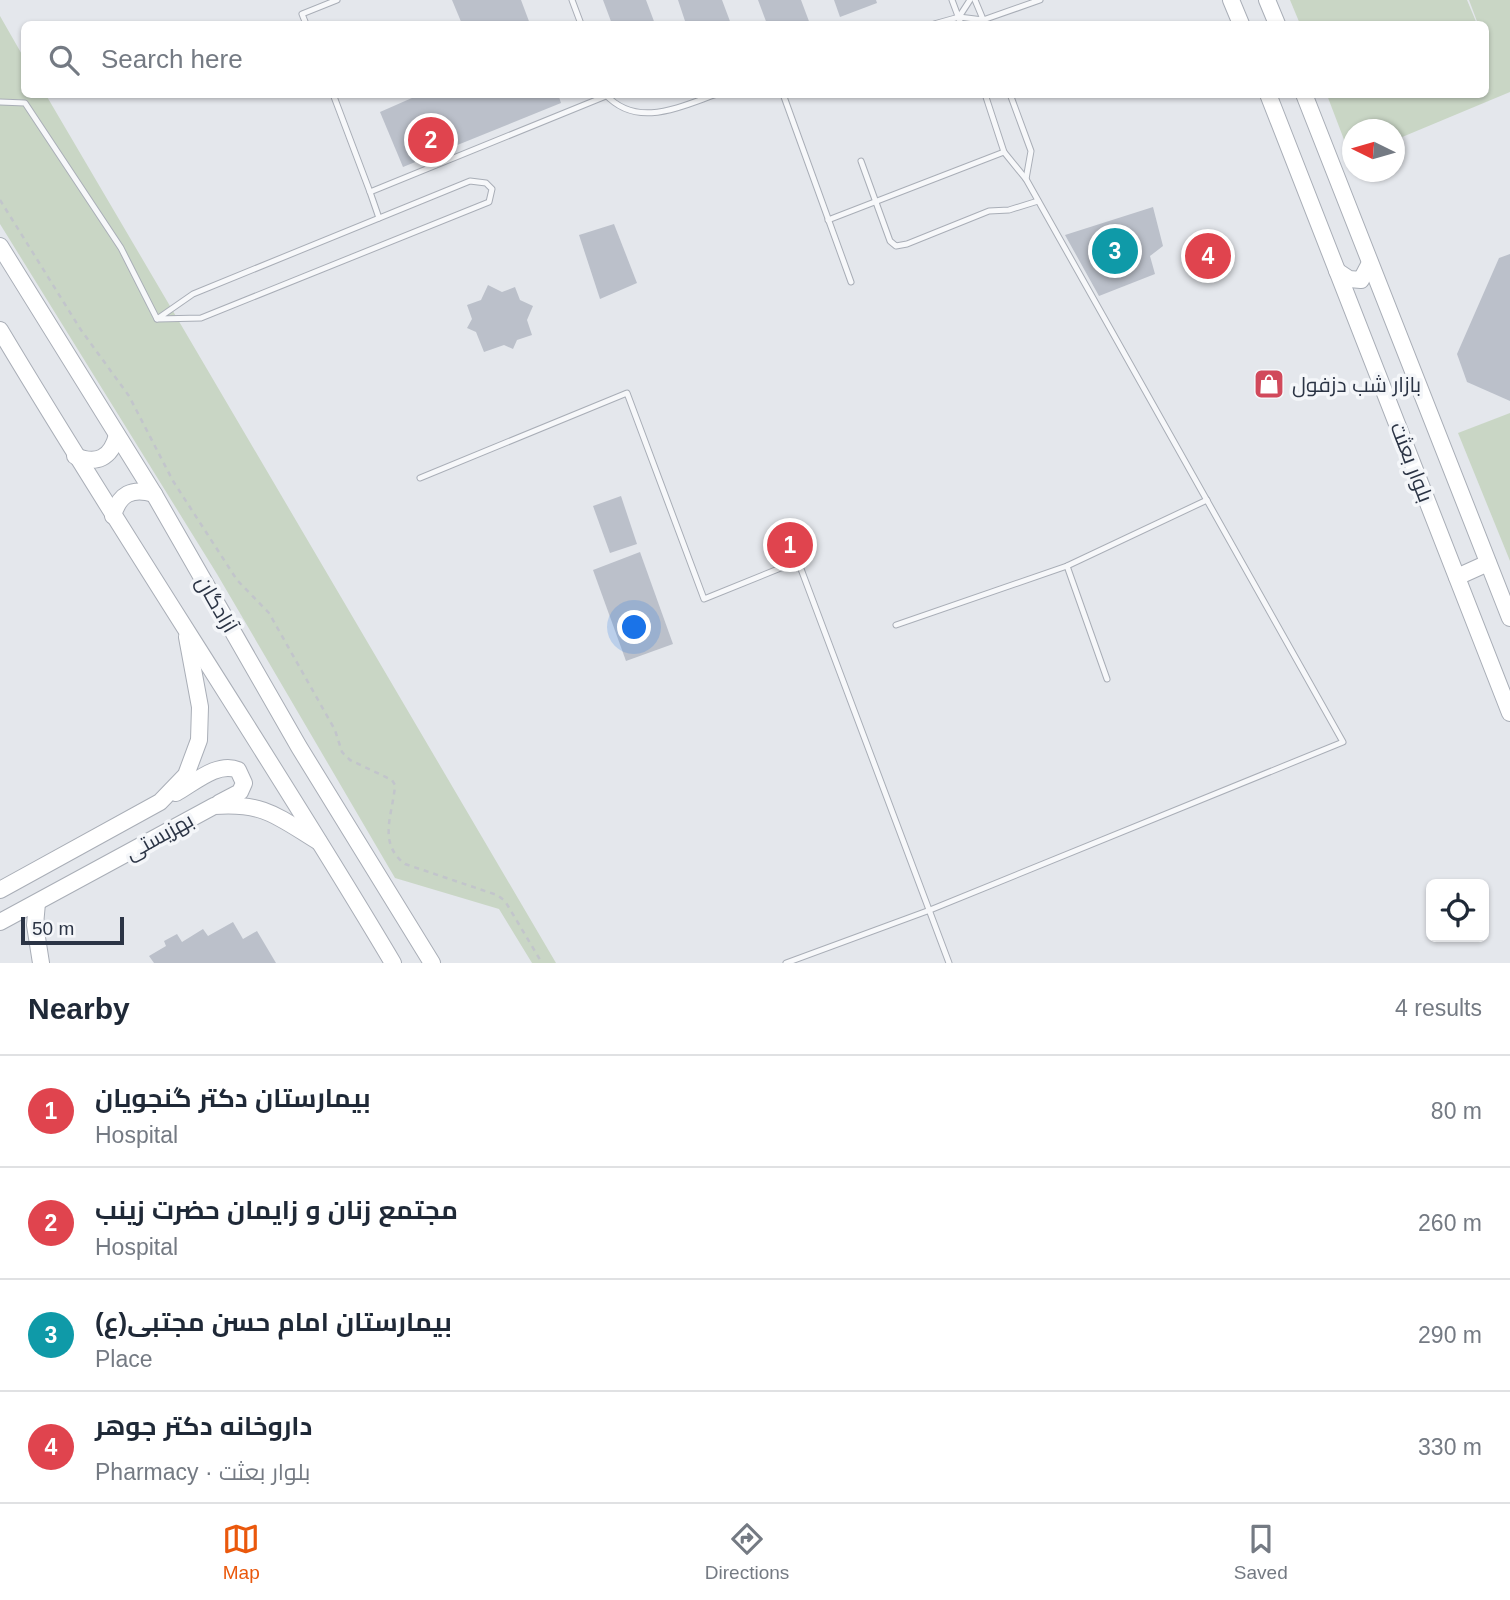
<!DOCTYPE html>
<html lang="en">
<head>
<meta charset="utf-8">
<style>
  :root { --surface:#fff; --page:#f2f2f3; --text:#1f2937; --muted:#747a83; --line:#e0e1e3; --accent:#ea580c }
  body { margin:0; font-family:Arial,Cairo,sans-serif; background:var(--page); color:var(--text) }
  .controls { position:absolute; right:21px; bottom:21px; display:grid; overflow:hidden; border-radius:10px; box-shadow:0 2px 5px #0004 }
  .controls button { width:63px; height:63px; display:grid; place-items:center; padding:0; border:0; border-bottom:2px solid var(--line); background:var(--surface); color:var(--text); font:35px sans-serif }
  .compass { position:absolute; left:1342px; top:119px; width:63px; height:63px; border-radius:50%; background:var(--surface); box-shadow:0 2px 5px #0004; rotate:275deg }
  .scale { position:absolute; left:21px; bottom:18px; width:103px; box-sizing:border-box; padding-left:7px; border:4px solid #2b3445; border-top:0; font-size:19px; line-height:24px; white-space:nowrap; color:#2b3445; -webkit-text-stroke:5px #f4f6f9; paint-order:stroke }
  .you { position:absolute; left:635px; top:628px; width:24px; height:24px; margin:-18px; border:5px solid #fff; border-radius:50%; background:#1a73e8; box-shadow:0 0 0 10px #1a73e833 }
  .badge { display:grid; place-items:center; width:46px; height:46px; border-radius:50%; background:var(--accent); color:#fff; font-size:23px; font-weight:700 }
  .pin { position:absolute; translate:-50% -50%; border:4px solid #fff; box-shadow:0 2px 7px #0006 }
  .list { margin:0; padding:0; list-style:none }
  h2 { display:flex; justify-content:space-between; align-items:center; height:91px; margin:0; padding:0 28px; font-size:30px }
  h2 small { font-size:23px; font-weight:400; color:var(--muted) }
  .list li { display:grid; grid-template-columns:46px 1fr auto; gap:21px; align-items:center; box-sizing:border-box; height:112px; padding:0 28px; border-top:2px solid var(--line) }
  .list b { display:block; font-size:26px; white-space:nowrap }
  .list p { margin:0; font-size:23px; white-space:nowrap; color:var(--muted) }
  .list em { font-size:23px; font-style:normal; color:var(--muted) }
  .icon { flex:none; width:38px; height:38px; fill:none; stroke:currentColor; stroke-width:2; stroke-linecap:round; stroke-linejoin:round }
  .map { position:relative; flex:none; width:1510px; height:963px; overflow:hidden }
  .search { position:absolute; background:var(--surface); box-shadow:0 2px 5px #0004; left:21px; right:21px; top:21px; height:77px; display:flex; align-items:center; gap:18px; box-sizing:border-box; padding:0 24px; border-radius:10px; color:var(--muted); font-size:26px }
  .sheet { height:539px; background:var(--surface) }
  nav { display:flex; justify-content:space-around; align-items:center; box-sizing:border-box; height:98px; border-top:2px solid var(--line); background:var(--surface); font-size:19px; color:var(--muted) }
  nav a { display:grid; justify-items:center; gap:4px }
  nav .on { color:var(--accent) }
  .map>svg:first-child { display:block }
  .green { fill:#c9d6c5 }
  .building { fill:#bbc0ca }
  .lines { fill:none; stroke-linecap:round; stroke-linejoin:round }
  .lane-casing { stroke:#a9aeb7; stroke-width:7 }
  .secondary-casing { stroke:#a9aeb7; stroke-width:18 }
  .path { stroke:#c2c5cb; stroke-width:2.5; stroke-dasharray:5 5; stroke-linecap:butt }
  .lane { stroke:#f7f8fa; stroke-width:5 }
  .secondary { stroke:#fff; stroke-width:16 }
  .labels { text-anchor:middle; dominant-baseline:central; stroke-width:7; stroke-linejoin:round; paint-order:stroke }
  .poi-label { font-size:21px; fill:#2b3445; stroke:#f4f6f9; text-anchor:start }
  .street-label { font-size:21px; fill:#2b3445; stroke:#f4f6f9 }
</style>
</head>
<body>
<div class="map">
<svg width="1510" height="963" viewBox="0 0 1510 963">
  <rect width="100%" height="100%" fill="#e4e7ec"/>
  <g class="green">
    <path d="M1290 0H1467L1477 24H1300Z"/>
    <path d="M1469 0H1510V92L1395 140 1394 130H1352L1351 158 1327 95 1486 94V24H1478Z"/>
    <path d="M0 16 24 58V94L46 95 556 963H532L499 909 395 878 217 574 0 224Z"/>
    <path d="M1510 413V561L1458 433Z"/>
  </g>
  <g class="building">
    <path d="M452 0H521L530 24H462Z"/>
    <path d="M603 0H646L655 24H612Z"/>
    <path d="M678 0H722L731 24H686Z"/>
    <path d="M758 0H801L810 24H767Z"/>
    <path d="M834 0H876L877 3 840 17Z"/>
    <path d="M421 94H558L561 103 403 167 380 112Z"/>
    <path d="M1153 207 1163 246 1150 256 1155 274 1099 296 1065 235Z"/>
    <path d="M614 224 637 283 600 299 579 235Z"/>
    <path d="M1510 254V401L1467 382 1457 354 1499 258Z"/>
    <path d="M488 285 502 292 515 287 520 300 533 306 527 320 532 335 517 340 513 349 504 345 484 352 476 332 467 328 472 319 467 305 481 300Z"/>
    <path d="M621 496 637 544 610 553 593 506Z"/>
    <path d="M640 552 673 644 626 661 593 570Z"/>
    <path d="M233 922 243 939 257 931 276 963H154L149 956 166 946 164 941 177 934 182 942 203 929 208 936Z"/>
  </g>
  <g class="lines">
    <g class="lane-casing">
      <g id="lane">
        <path d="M572 0 581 24"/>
        <path d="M952 0 961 24"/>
        <path d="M975 0 985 24"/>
        <path d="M959 17 970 0"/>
        <path d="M306 24 302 14 337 0"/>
        <path d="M934 24 959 17 983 20 1040 0"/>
        <path d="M333 94 370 192"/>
        <path d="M605 94C637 129 679 107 717 94"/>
        <path d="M783 94 851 282"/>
        <path d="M1010 94 1031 151 1026 179"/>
        <path d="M0 102 25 103 121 248 157 319"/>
        <path d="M861 161 890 241 896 246 907 244 989 211 1009 210 1038 201"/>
        <path d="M470 181 486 183 492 189 489 202 201 318 157 319 193 294Z"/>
        <path d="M379 218 370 192 606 96"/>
        <path d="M828 220 1004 152"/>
        <path d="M420 478 627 393 704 599 798 561 949 963"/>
        <path d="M1067 566 1107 679"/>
        <path d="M896 625 1067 566 1207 500"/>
        <path d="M786 963 930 910 1343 742 1026 179 1004 152 985 94"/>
      </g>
    </g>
    <g class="secondary-casing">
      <g id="secondary">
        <path d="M1231 0 1241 24"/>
        <path d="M1267 0 1277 24"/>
        <path d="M1268 94 1510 713"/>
        <path d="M1304 94 1510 618"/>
        <path d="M0 246 154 494 299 747 432 963"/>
        <path d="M1337 271 1349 279 1361 280 1370 263"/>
        <path d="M0 330C127 543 266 749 393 963"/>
        <path d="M75 456C97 465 111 458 117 435"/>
        <path d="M113 516C119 494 132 487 154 494"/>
        <path d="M1457 577 1488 563"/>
        <path d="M176 793C194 783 218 761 238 770L244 783 240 792 219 803"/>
        <path d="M0 890 160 802 186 775 199 740 200 707 187 637"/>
        <path d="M37 903 35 925 41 963"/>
        <path d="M0 922 214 806C264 802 278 817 319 842"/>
      </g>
    </g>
    <path class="path" d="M0 200 81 330 129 396 173 481 237 580 269 613 335 730 342 752 350 760 392 780 395 785C393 814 377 843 405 864L497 895 505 901 542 963"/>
    <use href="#lane" class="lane"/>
    <use href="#secondary" class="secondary"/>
  </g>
  <defs>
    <g id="shop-square" transform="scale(1.575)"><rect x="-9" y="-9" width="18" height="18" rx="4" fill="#d1495b" stroke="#f4f6f9"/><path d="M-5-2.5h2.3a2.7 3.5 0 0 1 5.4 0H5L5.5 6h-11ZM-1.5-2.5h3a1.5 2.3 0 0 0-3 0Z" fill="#fff"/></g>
  </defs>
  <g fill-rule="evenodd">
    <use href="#shop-square" x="1269" y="384"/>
  </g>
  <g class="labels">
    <g class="poi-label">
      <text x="1292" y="384">بازار شب دزفول</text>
    </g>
    <g class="street-label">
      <text transform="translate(1412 462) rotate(69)">بلوار بعثت</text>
      <text transform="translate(217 604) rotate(60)">آزادگان</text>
      <text transform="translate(159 836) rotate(-29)">بهزیستی</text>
    </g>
  </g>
</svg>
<div class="controls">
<button><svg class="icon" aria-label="locate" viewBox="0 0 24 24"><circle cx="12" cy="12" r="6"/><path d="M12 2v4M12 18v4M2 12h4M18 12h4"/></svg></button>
</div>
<svg class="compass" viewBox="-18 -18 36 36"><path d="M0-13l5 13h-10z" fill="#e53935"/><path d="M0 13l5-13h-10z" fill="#747a83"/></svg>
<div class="scale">50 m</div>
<div class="you"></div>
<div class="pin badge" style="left:790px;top:545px;background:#e0444e">1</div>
<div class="pin badge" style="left:431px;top:140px;background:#e0444e">2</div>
<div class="pin badge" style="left:1115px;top:251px;background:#0f9aa8">3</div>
<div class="pin badge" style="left:1208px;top:256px;background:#e0444e">4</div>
<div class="search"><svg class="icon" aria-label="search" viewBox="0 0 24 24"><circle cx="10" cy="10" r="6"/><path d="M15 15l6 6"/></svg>Search here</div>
</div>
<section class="sheet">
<h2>Nearby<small>4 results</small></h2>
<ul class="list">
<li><span class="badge" style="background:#e0444e">1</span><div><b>بیمارستان دکتر گنجویان</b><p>Hospital</p></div><em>80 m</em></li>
<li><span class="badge" style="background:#e0444e">2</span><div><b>مجتمع زنان و زایمان حضرت زینب</b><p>Hospital</p></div><em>260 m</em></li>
<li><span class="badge" style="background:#0f9aa8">3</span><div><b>بیمارستان امام حسن مجتبی(ع)</b><p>Place</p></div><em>290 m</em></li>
<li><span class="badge" style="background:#e0444e">4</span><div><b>داروخانه دکتر جوهر</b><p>Pharmacy · بلوار بعثت</p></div><em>330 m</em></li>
</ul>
</section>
<nav>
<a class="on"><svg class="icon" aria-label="map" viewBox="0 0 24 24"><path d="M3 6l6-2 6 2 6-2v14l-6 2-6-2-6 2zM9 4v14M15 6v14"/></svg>Map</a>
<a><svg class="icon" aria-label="directions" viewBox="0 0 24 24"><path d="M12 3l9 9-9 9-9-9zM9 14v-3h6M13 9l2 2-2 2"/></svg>Directions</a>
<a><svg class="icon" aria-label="saved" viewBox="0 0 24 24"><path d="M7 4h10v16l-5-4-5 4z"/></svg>Saved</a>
</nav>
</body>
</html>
